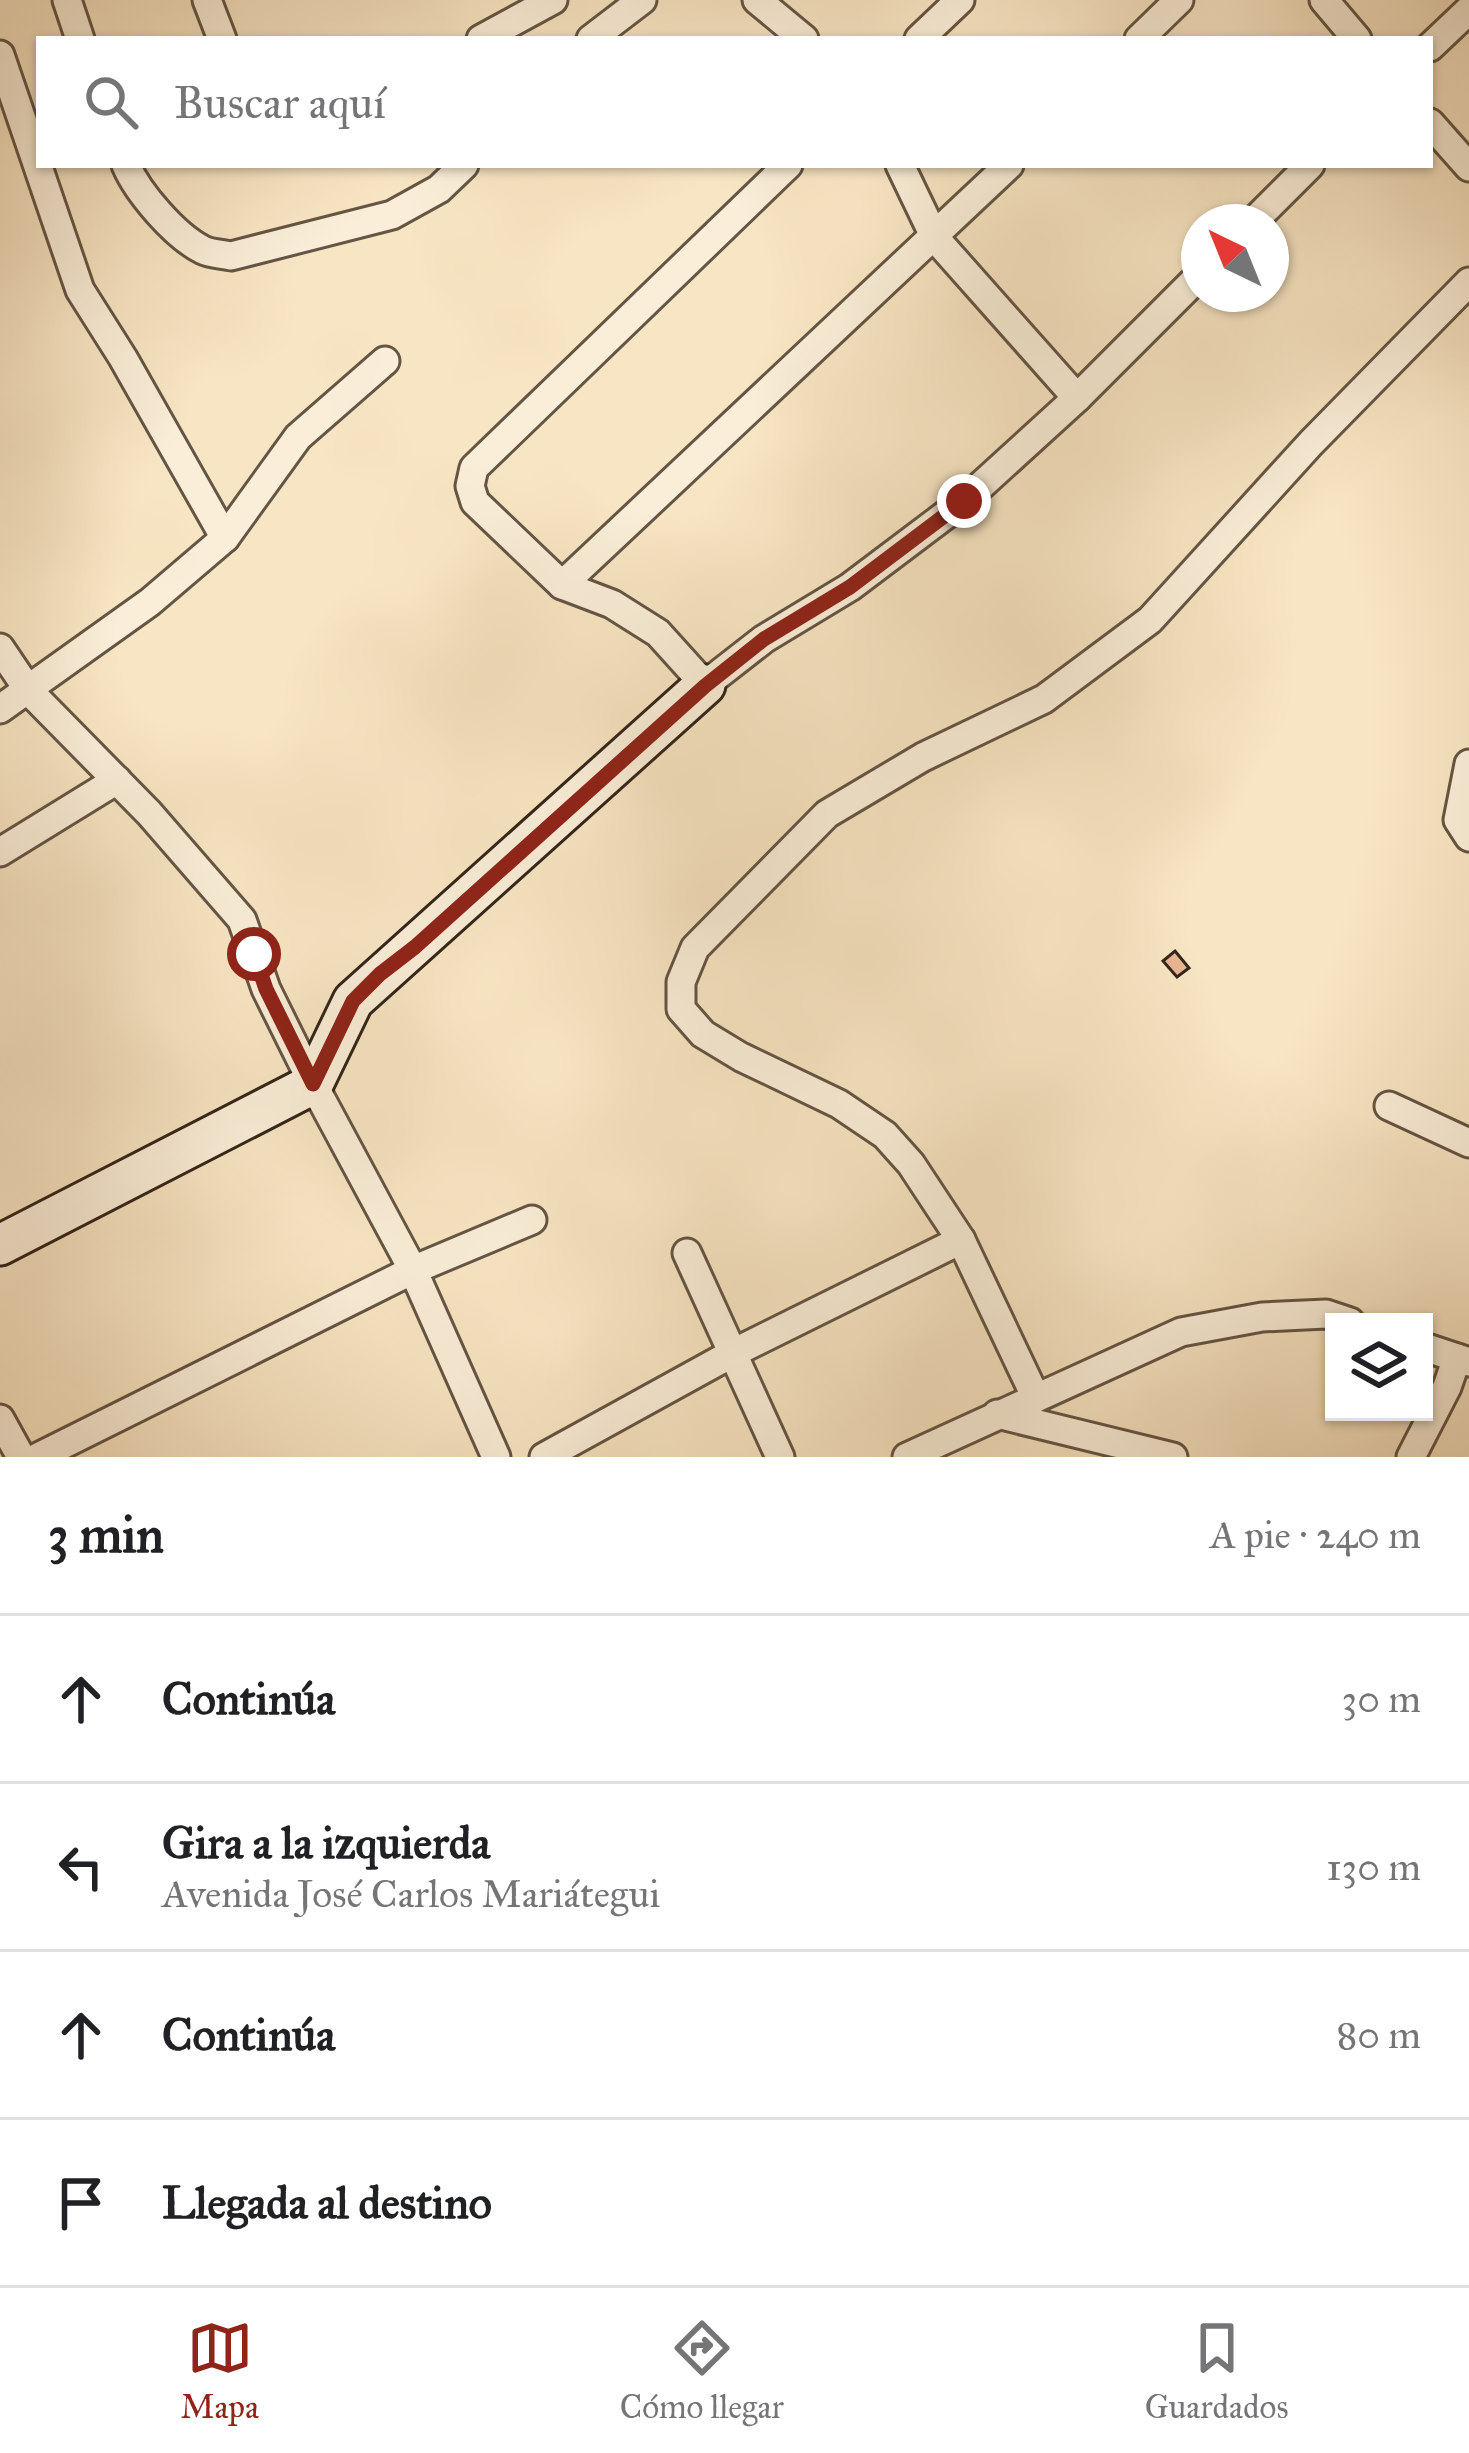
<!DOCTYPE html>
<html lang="es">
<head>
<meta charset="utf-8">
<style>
  :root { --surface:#fff; --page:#f2f2f2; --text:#202124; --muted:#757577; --line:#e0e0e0; --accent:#8f2418 }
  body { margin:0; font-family:"IM FELL Great Primer",serif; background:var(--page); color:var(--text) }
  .controls { position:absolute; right:36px; bottom:36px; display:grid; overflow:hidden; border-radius:0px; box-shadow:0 3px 9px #0004 }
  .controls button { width:108px; height:108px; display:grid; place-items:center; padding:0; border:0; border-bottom:3px solid var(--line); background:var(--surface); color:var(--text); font:60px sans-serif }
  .compass { position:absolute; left:1181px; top:204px; width:108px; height:108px; border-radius:50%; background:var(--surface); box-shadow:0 3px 9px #0004; rotate:317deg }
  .stop { position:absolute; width:36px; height:36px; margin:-27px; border:9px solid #8f2418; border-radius:50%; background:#fff }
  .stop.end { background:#8f2418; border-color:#fff; box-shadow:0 3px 12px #0008 }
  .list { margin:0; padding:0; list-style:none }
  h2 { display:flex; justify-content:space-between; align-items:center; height:156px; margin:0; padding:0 48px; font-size:51px }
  h2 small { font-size:39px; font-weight:400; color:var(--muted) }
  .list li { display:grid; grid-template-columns:78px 1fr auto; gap:36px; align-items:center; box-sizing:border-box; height:168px; padding:0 48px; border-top:3px solid var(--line) }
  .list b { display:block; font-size:45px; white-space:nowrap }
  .list p { margin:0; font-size:39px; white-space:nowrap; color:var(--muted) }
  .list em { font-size:39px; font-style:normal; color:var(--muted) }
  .icon { flex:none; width:66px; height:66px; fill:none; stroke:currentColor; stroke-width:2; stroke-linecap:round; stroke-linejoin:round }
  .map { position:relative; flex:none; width:1469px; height:1457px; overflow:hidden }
  .search { position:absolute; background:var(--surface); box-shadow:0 3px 9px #0004; left:36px; right:36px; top:36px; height:132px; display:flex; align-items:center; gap:30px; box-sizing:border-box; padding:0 42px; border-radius:0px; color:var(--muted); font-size:45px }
  .sheet { height:828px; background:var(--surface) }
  nav { display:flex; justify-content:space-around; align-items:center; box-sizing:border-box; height:168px; border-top:3px solid var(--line); background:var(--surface); font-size:33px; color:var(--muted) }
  nav a { display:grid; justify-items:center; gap:6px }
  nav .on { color:var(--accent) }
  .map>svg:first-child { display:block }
  .building { fill:#e9b694; stroke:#332519; stroke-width:3 }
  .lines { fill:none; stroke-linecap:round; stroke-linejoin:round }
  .street-casing { stroke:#645544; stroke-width:33 }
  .secondary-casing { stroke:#332519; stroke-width:45 }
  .street { stroke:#faeed8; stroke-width:27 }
  .secondary { stroke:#faeed8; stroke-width:39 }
  .route { stroke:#8f2418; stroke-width:15 }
</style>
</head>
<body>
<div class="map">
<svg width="1469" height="1457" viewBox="0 0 1469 1457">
  <rect width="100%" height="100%" fill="#f8e5c3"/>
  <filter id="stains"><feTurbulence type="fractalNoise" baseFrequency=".00167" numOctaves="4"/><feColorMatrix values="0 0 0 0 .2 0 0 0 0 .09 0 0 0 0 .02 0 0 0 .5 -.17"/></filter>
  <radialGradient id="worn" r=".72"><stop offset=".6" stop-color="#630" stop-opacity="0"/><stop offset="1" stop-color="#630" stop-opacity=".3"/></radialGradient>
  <path class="building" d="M1175 951 1189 968 1177 977 1163 961Z"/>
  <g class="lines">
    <g class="street-casing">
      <g id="street">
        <path d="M67 0 80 39"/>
        <path d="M207 0 222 39"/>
        <path d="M757 0 804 39"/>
        <path d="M1324 0 1357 39"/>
        <path d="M481 39 553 0"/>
        <path d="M591 39 642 0"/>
        <path d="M919 39 960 0"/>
        <path d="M1139 39 1179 0"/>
        <path d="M1430 47 1469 10"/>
        <path d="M0 55 80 290 123 358 225 538"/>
        <path d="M1430 123 1469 167"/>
        <path d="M126 165C138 193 175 236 203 250 211 254 222 254 231 256L392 215 439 189 464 165"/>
        <path d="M788 165 474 468 470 486 475 502 562 585 612 604 658 633 705 685 764 639 850 587 964 501 1077 398 1199 276"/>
        <path d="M900 165 935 238 1077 398"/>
        <path d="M1253 222 1310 165"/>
        <path d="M562 585 1009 165"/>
        <path d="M0 648 29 691 149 813 242 920 266 989 313 1084 413 1270 496 1457"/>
        <path d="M0 709 150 602 225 538 298 437 385 361"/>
        <path d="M1469 764 1458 820 1469 837"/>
        <path d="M0 852 117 780"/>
        <path d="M1389 1106 1469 1143"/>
        <path d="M687 1253 780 1457"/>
        <path d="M1424 1347 1469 1362"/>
        <path d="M1036 1398 961 1240 911 1164 885 1135 839 1104 741 1057 703 1034 681 1009V982L695 948 827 814 923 757 1044 699 1150 620 1311 443 1469 282"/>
        <path d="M997 1414 1173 1457"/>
        <path d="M0 1419 21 1457"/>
        <path d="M38 1457 413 1270 532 1220"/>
        <path d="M544 1457 733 1353 961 1240"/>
        <path d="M907 1457 1181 1332 1262 1317 1326 1314 1350 1322"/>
        <path d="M1411 1457 1447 1387 1457 1358"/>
      </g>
    </g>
    <g class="secondary-casing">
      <path id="secondary" d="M0 1245 313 1084 353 1001 705 685"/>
    </g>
    <use href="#street" class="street"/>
    <use href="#secondary" class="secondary"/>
  </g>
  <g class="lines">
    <path class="route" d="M254 954 266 989 313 1084 353 1001 380 974 415 947 705 686 764 639 850 587 964 501"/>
  </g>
  <rect width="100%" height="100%" filter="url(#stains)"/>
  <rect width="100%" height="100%" fill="url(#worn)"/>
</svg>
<div class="controls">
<button><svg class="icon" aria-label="layers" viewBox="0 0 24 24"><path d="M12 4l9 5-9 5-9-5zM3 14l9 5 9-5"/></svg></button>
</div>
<svg class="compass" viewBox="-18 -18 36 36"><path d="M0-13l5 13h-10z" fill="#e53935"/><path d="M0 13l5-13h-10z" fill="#757577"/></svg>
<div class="stop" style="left:254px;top:954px"></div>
<div class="stop end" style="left:964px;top:501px"></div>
<div class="search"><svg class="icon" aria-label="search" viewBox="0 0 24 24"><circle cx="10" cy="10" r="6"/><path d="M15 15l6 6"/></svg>Buscar aquí</div>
</div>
<section class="sheet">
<h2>3 min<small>A pie · 240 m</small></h2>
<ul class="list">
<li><svg class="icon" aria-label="ahead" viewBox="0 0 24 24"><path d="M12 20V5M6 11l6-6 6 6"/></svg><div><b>Continúa</b></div><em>30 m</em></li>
<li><svg class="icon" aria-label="left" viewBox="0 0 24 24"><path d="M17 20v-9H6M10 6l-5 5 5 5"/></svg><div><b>Gira a la izquierda</b><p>Avenida José Carlos Mariátegui</p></div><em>130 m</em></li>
<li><svg class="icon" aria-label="ahead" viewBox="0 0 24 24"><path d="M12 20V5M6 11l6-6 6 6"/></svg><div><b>Continúa</b></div><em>80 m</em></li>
<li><svg class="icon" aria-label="arrive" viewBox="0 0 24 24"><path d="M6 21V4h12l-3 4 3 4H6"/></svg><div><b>Llegada al destino</b></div></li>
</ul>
</section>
<nav>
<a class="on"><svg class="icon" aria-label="map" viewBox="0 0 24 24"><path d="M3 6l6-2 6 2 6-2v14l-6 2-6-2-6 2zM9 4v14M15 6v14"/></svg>Mapa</a>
<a><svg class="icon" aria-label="directions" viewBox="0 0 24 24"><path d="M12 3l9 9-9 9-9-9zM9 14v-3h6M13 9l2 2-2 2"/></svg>Cómo llegar</a>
<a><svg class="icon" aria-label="saved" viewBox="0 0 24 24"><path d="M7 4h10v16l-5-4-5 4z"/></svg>Guardados</a>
</nav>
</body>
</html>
